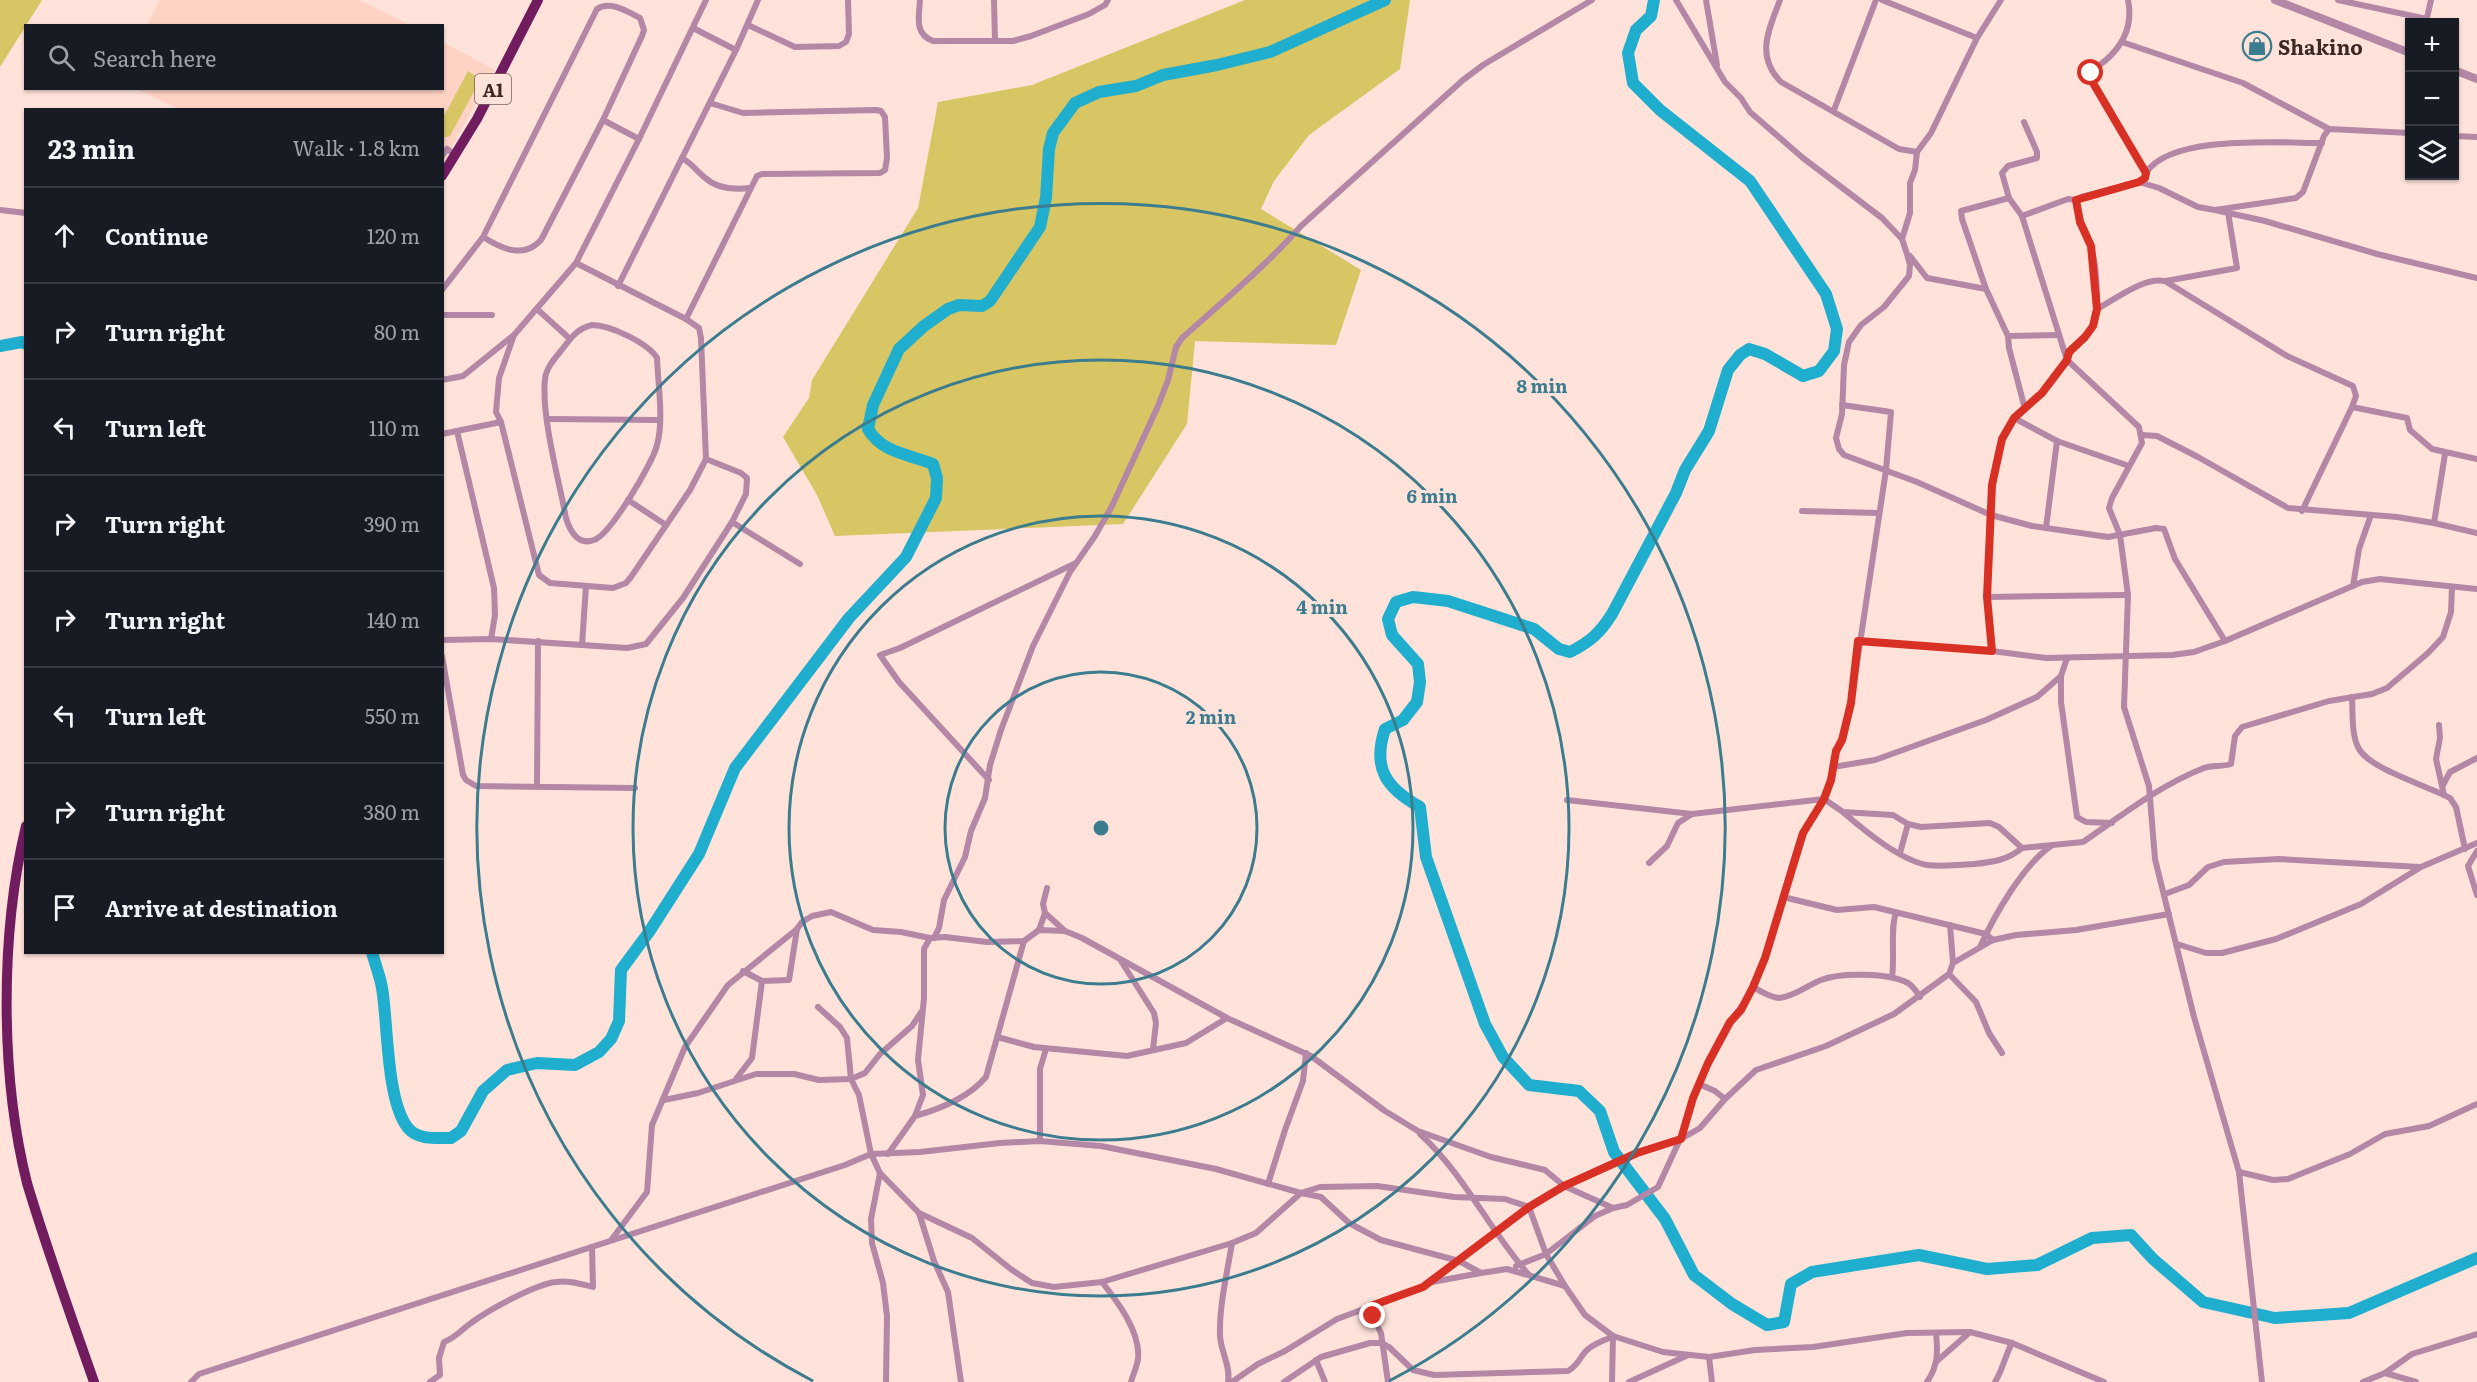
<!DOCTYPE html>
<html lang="en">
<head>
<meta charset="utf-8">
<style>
  :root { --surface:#171b24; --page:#242831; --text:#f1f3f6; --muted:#9ea1a6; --line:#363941 }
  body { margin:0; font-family:Literata,serif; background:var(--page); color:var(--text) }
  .controls { position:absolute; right:18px; top:18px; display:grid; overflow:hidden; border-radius:0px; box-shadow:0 2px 4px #0004 }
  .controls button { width:54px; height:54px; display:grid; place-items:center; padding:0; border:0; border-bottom:2px solid var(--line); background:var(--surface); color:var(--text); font:30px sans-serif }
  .stop { position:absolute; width:18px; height:18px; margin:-14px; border:4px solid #d93025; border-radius:50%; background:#fff }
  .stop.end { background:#d93025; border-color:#fff; box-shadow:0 2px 6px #0008 }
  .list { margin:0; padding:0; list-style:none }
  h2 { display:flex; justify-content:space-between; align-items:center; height:78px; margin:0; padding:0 24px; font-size:26px }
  h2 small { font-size:20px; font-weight:400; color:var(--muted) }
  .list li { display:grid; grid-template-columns:39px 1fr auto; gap:18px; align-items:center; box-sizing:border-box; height:96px; padding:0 24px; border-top:2px solid var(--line) }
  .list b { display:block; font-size:22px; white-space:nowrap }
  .list em { font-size:20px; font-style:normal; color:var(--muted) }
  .icon { flex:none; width:33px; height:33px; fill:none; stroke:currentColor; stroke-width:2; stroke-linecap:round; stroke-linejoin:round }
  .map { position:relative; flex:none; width:2477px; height:1382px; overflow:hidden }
  .search { position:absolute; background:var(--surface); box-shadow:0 2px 4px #0004; left:24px; top:24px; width:420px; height:66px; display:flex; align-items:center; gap:15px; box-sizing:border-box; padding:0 21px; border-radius:0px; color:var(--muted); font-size:22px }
  .panel { position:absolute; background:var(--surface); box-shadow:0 2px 4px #0004; left:24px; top:108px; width:420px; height:846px; border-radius:0px }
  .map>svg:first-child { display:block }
  .built { fill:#fed2c5 }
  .green { fill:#d8c564 }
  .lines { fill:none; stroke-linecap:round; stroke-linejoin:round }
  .river { stroke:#20aece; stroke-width:12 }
  .minor { stroke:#b387a5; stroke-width:6 }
  .tertiary { stroke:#b387a5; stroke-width:8 }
  .trunk { stroke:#721c60; stroke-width:10 }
  .route { stroke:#d93025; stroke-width:8 }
  .ring { fill:none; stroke:#3b7c8e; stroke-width:3 }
  .labels { text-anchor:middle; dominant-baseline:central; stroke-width:6; stroke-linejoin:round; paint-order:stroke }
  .shield { fill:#ffe3da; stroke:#76625b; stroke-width:1.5 }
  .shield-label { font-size:18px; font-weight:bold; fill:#3b2a24 }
  .poi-label { font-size:20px; font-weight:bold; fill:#3b2a24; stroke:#ffe3da; text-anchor:start }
  .centre { fill:#3b7c8e; stroke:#ffe3da; stroke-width:3 }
  .ring-label { font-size:18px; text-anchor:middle; font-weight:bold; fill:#3b7c8e; stroke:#ffe3da; stroke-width:6; stroke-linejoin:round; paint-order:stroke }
</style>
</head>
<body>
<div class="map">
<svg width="2477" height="1382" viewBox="0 0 2477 1382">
  <rect width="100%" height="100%" fill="#ffe3da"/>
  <g class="built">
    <path d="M160 0H359L410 25H147Z"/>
    <path d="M443 42 495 70 443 162 442 110 178 109 137 89 442 88Z"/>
  </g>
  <g class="green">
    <path d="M0 0H42L0 67Z"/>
    <path d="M1245 0H1410L1400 69 1309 135 1274 181 1261 209 1361 270 1336 345 1195 341 1187 424 1123 524 835 536 817 495 783 437 809 398 812 380 918 208 938 102 1032 85Z"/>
    <path d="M468 71 476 76 478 84 450 136 443 138V118Z"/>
  </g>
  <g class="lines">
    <g class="river">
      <path d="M1654 0 1651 16 1636 30 1628 53 1633 83 1660 110 1750 181 1826 294 1837 329 1834 351 1819 371 1803 376 1765 354 1749 349 1740 355 1728 370 1709 431 1685 470 1676 493 1612 614C1600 633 1590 642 1570 652L1559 649 1534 629 1448 601 1413 597 1396 602 1388 619 1392 635 1418 664 1420 682 1417 702 1403 720 1385 729C1372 768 1386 788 1420 807L1426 857 1485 1024 1503 1057 1529 1085 1579 1091 1600 1111 1614 1152 1665 1219 1694 1275 1732 1304 1767 1325 1784 1322 1791 1284 1812 1272 1919 1255 1987 1269 2037 1265 2092 1238 2131 1235 2153 1259 2203 1302 2275 1318 2349 1313 2477 1258"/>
      <path d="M0 346 22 342 26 344"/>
      <path d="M372 952C375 964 380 976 382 988 388 1022 386 1101 408 1128 418 1140 436 1138 451 1138L461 1131 483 1091 507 1070 537 1063 575 1065 599 1052 611 1039 619 1021 621 970 649 932 699 854 735 768 849 618 906 557 936 498 937 478 933 464C908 454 882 453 868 429L873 405 899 349 924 326 948 309 959 305 982 306 990 301 1040 227 1046 198 1049 149 1053 133 1075 103 1099 92 1136 86 1163 75 1217 65 1270 52 1385 0"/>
    </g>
    <g class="minor">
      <path d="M920 0C919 17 914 34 933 41H1013L1031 36 1089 14 1105 5 1108 0"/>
      <path d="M994 0 995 41"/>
      <path d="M1676 0 1725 82 1741 98 1750 112 1803 158 1882 218 1902 239 1907 254 1910 265 1909 276 1884 307 1861 325 1849 342 1844 365 1842 414 1836 438 1839 449 1844 455 1917 482 1991 515 2032 526 2108 537 2156 528 2164 529 2175 559 2225 641"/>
      <path d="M1706 0 1717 65"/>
      <path d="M1780 0C1769 29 1755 56 1781 82L1899 149 1917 152"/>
      <path d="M1882 0 1977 38"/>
      <path d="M2128 0C2133 24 2124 44 2106 60 2099 66 2092 68 2091 78L2146 173 2145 178 2139 182 2081 197 2076 200C2076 217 2086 229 2090 244 2097 263 2099 304 2094 323 2089 339 2071 344 2067 360L2139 427 2142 443 2112 498 2109 508 2120 535 2128 595 2124 707 2149 786 2155 859 2194 1017 2239 1172 2262 1382"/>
      <path d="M2338 0 2427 19"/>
      <path d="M2426 22 2431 0"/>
      <path d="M748 25 795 47 839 46 846 42 849 34 848 0"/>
      <path d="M693 28 736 50"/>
      <path d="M2122 42 2243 83 2329 129 2410 133"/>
      <path d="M1834 110 1876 0"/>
      <path d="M603 120 639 139"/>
      <path d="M2454 136 2477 137"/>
      <path d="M442 156 447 149 456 155"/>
      <path d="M682 158C691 163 696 170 704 177 716 188 734 190 750 188"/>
      <path d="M2146 173C2170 134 2280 143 2322 143"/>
      <path d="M2139 182 2159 188 2198 207 2215 210 2296 198 2303 192 2324 136 2329 129"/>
      <path d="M2009 198 1961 211 1962 219 1986 289 2008 336 2009 348 2025 409"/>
      <path d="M0 210 26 213"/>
      <path d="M2215 210 2265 221 2377 254 2477 278"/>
      <path d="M2022 216 2068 199 2076 200"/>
      <path d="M1902 239 1910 213V183L1915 170 1917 152 1931 133 1977 38 2001 0"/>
      <path d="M1910 256 1927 278 1986 289"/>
      <path d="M576 263 686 319 699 328 701 338 706 459 690 490 631 577 626 583 613 588 550 583 539 575 501 422 496 412 499 378 514 335 576 263 639 139 706 0"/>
      <path d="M2166 281 2237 268 2228 212"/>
      <path d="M618 286 736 50 758 0"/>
      <path d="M442 290 483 237 597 9C610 0 628 12 640 18L644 30 642 36 603 120 541 240C524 259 502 249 483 237"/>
      <path d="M537 309 570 339"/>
      <path d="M2097 309C2116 299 2143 277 2165 281L2287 356 2353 386 2356 396 2352 407 2302 511"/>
      <path d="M442 315H492"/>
      <path d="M686 319 757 176 762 174 880 173 885 170 887 158 885 117 881 111 876 110 743 113 710 103"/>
      <path d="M592 325C610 325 648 343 657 358 658 385 664 419 657 445 653 463 610 535 594 540 578 546 570 531 566 518 559 480 541 416 545 379 546 367 557 356 564 347 572 336 579 328 592 325Z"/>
      <path d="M2008 336 2059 335"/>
      <path d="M442 380 463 376 514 335"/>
      <path d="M2352 407 2407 418 2410 430 2432 449 2477 459"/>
      <path d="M2014 418 2057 441 2129 466"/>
      <path d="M547 419 659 420"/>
      <path d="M457 431 494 588 495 615 491 639"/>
      <path d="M442 434 501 422"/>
      <path d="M2142 435 2157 436 2198 457 2288 508 2397 517 2434 523 2477 533"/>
      <path d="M628 500 666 525"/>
      <path d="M1802 511 1878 513"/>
      <path d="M732 522 800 564"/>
      <path d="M2434 523 2445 454"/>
      <path d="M2046 528 2057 441"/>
      <path d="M2353 586 2359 549 2371 515"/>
      <path d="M1987 597 2128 595"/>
      <path d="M442 640 491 639 627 648 646 644 683 598 732 522 746 494 747 478 741 473 706 459"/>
      <path d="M1859 641 1992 651 2046 658 2172 655 2194 652 2225 641 2362 582 2380 579 2477 589"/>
      <path d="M582 645 586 586"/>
      <path d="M1992 651 1987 597 1992 485 1996 462 2002 439 2014 418 2042 393 2067 360 2022 216 2009 198 2002 173 2008 166 2037 158V152L2024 122"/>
      <path d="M442 656 463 775 466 780 476 786 635 788"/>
      <path d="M2067 658 2061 676V702L2077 817 2086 822 2112 823"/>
      <path d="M2352 697C2353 713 2351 735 2359 749 2370 769 2428 786 2450 798L2456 807 2465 849"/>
      <path d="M2439 725 2440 738 2436 759 2444 795"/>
      <path d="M1833 767 1875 760 1986 720 2037 697 2061 676"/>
      <path d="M989 780 899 682 880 655 900 648 1076 563"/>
      <path d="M537 785 538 641"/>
      <path d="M2443 785 2450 772 2477 758"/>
      <path d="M1567 800 1692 814 1824 799 1843 812 1893 815 1908 824 1921 827 1990 823 1999 827 2022 848 2083 842C2121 816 2160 785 2204 768 2212 765 2222 767 2231 764L2235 736 2242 727 2329 701 2372 694 2387 688 2428 653 2443 637 2451 612 2452 587"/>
      <path d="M1844 813C1865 831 1900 860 1927 865 1942 867 1959 865 1974 864 1993 862 2008 860 2022 848"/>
      <path d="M2477 851 2468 866 2477 895"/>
      <path d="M1900 853 1908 824"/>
      <path d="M1649 863 1667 846 1678 823 1692 814"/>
      <path d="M1047 888 1043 904 1045 913 1065 931"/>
      <path d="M2165 894 2189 885 2208 867 2224 862 2279 859 2420 867"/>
      <path d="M1783 897 1837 910 1874 907 1986 934 1993 940"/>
      <path d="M1950 925 1953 963"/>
      <path d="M1039 930 1045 913"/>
      <path d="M934 938 939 928 944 900 965 857 971 831 985 798 990 765 1001 730 1033 646 1070 572 1095 536 1112 506 1158 406 1168 380 1176 347 1182 338C1223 301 1265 267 1301 226L1463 80 1483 65 1592 0"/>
      <path d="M2177 944 2206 953H2222L2276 939 2361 904 2421 867 2477 843"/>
      <path d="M1980 947C1994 916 2023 865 2051 846"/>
      <path d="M1121 961 1154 1013 1156 1023 1153 1049"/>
      <path d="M743 971 762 981 789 980 797 929"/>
      <path d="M1949 974 1976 1002 1989 1033 2002 1053"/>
      <path d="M1892 977C1895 959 1890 928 1896 913"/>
      <path d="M1753 987C1760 991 1771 998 1779 998 1793 997 1808 985 1821 980 1841 972 1889 973 1908 983 1914 987 1916 991 1920 997"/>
      <path d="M818 1007 840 1027 847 1038 851 1079 859 1095 871 1154 880 1173 871 1219 872 1243 883 1283 887 1316 886 1382"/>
      <path d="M997 1037 1034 1047 1127 1056 1186 1043 1227 1018"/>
      <path d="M736 1079 752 1058 762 981"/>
      <path d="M1699 1084 1715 1091 1725 1099"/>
      <path d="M664 1100 698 1093 756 1074H794L819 1080 851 1079 865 1073 880 1054 912 1026 922 1011"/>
      <path d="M915 1116 923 1095 918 1060 924 998V949L930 938"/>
      <path d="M1420 1134C1465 1175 1489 1230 1529 1275"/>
      <path d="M1040 1141V1069L1046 1049"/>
      <path d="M888 1154 915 1116C940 1109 969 1097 986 1077L1024 941"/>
      <path d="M2239 1172 2273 1180 2288 1179 2350 1154 2385 1134 2429 1126 2477 1104"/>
      <path d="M880 1173 919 1213 972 1238 1012 1270 1032 1283 1054 1287 1102 1282 1232 1243 1256 1233 1301 1193 1320 1187 1377 1186 1454 1197 1505 1199 1529 1207 1546 1254 1565 1286"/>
      <path d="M1268 1184 1285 1130 1303 1081 1306 1053"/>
      <path d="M919 1213 934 1261 948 1292 961 1382"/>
      <path d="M612 1239 647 1192 652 1125 685 1047 728 985 797 929 802 922 812 916 831 912 873 930 901 932 930 938 945 937 987 942 1024 941 1039 930 1065 931 1082 938 1227 1018 1311 1056 1385 1111 1418 1131 1491 1157 1545 1170 1564 1186 1613 1208 1627 1205 1658 1187 1683 1133 1693 1098 1708 1063 1730 1022 1747 999 1765 958 1797 849 1803 833 1824 799 1831 780 1836 751 1843 740 1851 703 1886 470 1891 412 1842 405"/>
      <path d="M1516 1266 1546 1254 1595 1216 1613 1208"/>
      <path d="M1102 1282C1117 1301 1141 1332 1138 1359 1137 1367 1133 1374 1131 1382"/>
      <path d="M1432 1282 1481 1273"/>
      <path d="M1368 1307 1381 1333 1388 1382"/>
      <path d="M1709 1357 1712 1382"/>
      <path d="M1316 1360 1325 1382"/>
      <path d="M1937 1361 1969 1333"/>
      <path d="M2385 1373 2416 1382"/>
      <path d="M191 1382 199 1374 845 1165 871 1154 920 1152 1000 1143 1040 1141 1101 1146 1216 1169 1301 1193 1321 1197 1349 1223 1381 1240 1459 1261 1481 1273 1507 1269 1565 1286 1585 1315 1613 1336 1663 1352 1709 1357 1755 1350 1813 1347 1907 1333 1970 1332 2012 1343 2104 1382"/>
      <path d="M430 1382 440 1375 439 1358 444 1342C455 1338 461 1330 471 1323 488 1310 536 1284 556 1282 568 1280 581 1284 593 1287L592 1247"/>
      <path d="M1228 1382C1231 1367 1221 1352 1220 1336 1219 1306 1227 1274 1232 1243"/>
      <path d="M1232 1382 1258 1364 1285 1351 1337 1319 1423 1287 1529 1207 1564 1186 1637 1153 1681 1139 1700 1128 1725 1099 1756 1070 1826 1046 1894 1014 1949 974 1953 963 1993 940 2016 935 2076 930 2169 914"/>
      <path d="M1284 1382 1321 1357 1370 1343H1382L1389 1347 1413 1370 1434 1375 1568 1371C1578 1365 1579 1359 1585 1352 1592 1344 1604 1341 1613 1336"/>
      <path d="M1612 1382 1613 1336"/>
      <path d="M1629 1382 1686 1356"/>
      <path d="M1927 1382C1938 1366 1938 1352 1936 1333"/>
      <path d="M1995 1382C2003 1369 2005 1356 2012 1343"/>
      <path d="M2363 1382 2385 1373 2412 1354 2477 1334"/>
    </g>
    <g class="tertiary">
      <path d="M2275 0 2410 53"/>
      <path d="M2454 70 2477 79"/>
    </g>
    <g class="trunk">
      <path d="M442 176 477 119 538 0"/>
      <path d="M26 826C0 934 0 1075 27 1183 47 1250 71 1316 94 1382"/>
    </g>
  </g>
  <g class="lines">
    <path class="route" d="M1373 1316 1368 1307 1423 1287 1529 1207 1564 1186 1637 1153 1681 1139 1693 1098 1708 1063 1730 1022 1741 1010 1753 987 1765 958 1803 833 1824 799 1831 780 1836 751 1842 740 1851 703 1858 641 1992 651 1987 597 1992 485 2002 439 2014 418 2042 393 2067 360 2069 352 2085 337 2093 326 2097 309 2091 246 2080 222 2076 200 2139 182 2145 178 2146 173 2093 83 2091 73"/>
  </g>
  <g class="ring">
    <circle cx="1101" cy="828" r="156"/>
    <circle cx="1101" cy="828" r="312"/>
    <circle cx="1101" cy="828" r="468"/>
    <path d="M813 1381A624 624 0 1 1 1389 1381"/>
  </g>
  <defs>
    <g id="shop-ring" transform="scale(1.5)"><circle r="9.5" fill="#ffe3da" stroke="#3b7c8e" stroke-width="1.5"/><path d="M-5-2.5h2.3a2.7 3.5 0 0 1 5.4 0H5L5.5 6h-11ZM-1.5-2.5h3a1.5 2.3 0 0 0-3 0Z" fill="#3b7c8e"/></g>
  </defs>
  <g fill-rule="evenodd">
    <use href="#shop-ring" x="2257" y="46"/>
  </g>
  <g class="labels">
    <rect class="shield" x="475" y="74" width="36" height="30" rx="4.5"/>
    <g class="shield-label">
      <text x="493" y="89">A1</text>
    </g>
    <g class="poi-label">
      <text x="2278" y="46">Shakino</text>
    </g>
  </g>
  <circle cx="1101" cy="828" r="9" class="centre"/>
  <g class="ring-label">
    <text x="1542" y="393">8 min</text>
    <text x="1432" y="503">6 min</text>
    <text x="1322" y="614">4 min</text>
    <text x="1211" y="724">2 min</text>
  </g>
</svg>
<div class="controls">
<button>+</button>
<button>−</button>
<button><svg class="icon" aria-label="layers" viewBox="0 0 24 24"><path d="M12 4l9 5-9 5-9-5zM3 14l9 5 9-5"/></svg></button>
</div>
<div class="stop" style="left:2091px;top:73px"></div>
<div class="stop end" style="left:1373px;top:1316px"></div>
<div class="search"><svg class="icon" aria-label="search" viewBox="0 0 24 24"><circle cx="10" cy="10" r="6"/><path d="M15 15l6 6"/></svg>Search here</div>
<section class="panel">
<h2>23 min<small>Walk · 1.8 km</small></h2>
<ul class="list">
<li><svg class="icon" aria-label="ahead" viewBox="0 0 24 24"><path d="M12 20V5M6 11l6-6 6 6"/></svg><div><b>Continue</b></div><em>120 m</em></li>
<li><svg class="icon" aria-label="right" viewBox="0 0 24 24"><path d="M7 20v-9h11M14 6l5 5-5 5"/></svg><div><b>Turn right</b></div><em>80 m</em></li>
<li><svg class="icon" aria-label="left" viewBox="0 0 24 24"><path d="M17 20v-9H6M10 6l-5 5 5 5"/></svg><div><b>Turn left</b></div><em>110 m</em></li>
<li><svg class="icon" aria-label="right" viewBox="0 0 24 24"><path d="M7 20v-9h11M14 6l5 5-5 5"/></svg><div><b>Turn right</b></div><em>390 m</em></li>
<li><svg class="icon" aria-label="right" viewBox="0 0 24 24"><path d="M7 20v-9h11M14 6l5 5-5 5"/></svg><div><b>Turn right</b></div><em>140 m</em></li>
<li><svg class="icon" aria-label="left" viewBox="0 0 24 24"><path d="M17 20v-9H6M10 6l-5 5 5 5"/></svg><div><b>Turn left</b></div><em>550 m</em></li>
<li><svg class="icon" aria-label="right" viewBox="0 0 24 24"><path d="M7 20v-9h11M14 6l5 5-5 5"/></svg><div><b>Turn right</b></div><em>380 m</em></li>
<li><svg class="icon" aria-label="arrive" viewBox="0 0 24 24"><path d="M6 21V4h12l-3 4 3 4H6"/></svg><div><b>Arrive at destination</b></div></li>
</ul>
</section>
</div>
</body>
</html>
